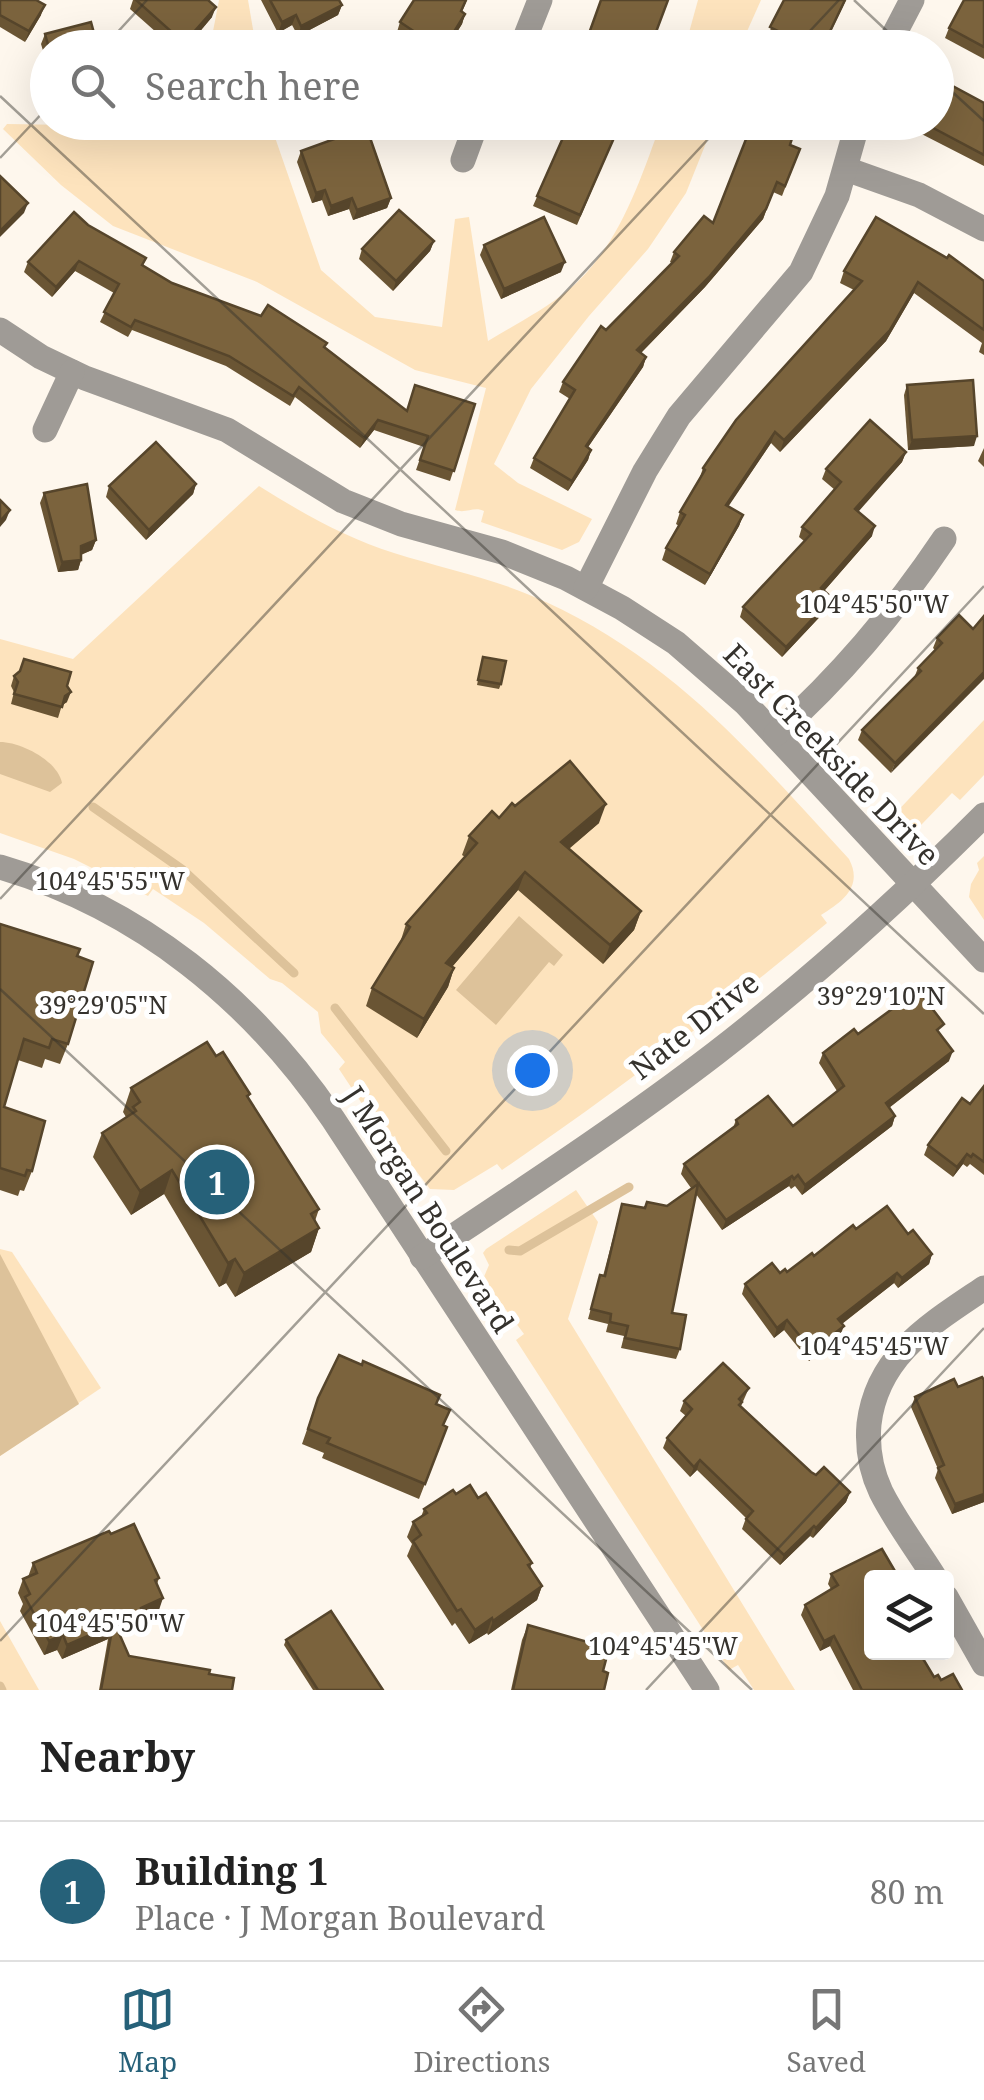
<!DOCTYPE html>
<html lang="en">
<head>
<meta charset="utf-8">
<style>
  :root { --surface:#fff; --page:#f2f2f2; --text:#222; --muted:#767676; --line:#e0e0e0; --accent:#266179 }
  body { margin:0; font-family:"Noto Serif",serif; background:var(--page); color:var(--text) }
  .controls { position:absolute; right:30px; bottom:30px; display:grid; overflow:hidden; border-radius:10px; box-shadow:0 10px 40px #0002 }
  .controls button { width:90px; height:90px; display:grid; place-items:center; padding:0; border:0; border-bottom:2px solid var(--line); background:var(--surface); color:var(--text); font:50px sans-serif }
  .you { position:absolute; left:532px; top:1070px; width:35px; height:35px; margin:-25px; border:8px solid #fff; border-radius:50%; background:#1a73e8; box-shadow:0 0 0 15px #1a73e833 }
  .badge { display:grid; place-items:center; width:65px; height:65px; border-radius:50%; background:var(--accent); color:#fff; font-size:32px; font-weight:700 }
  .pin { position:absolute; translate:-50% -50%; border:5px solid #fff; box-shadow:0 2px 10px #0006 }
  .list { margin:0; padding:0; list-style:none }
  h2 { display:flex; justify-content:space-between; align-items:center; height:130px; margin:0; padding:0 40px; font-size:42px }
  h2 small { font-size:32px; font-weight:400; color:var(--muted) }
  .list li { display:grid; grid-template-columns:65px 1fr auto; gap:30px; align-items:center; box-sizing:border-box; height:140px; padding:0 40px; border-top:2px solid var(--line) }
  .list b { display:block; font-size:38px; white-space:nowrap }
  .list p { margin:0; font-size:32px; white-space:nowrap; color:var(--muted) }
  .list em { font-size:32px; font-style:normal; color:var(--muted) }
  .icon { flex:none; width:55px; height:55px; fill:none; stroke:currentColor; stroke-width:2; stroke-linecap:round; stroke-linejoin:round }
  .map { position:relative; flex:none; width:984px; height:1690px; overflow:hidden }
  .search { position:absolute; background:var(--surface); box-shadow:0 10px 40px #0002; left:30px; right:30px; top:30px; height:110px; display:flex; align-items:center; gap:25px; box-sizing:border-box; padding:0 35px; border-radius:55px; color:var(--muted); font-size:38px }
  .sheet { height:270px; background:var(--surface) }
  nav { display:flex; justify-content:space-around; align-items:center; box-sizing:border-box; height:140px; border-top:2px solid var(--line); background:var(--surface); font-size:28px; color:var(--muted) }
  nav a { display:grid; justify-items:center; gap:5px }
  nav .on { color:var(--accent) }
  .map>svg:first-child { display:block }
  .green { fill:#fde3bd }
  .water { fill:#ddc29a }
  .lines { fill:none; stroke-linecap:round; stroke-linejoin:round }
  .stream { stroke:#ddc29a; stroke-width:9 }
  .minor { stroke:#9f9b96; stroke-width:25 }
  .tertiary { stroke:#9f9b96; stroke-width:25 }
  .wall { fill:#6a5534 }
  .shaded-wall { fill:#56452b }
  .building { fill:#7b633d; stroke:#56452b; stroke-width:2.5 }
  .ticks { fill:none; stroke:#35322d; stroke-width:2.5; stroke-opacity:0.45 }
  .labels { text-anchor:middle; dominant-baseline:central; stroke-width:10; stroke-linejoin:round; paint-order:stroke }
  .street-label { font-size:30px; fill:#35322d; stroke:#fff }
  .ticks-label { font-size:25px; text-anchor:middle; fill:#35322d; stroke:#fff; stroke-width:10; stroke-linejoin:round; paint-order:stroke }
</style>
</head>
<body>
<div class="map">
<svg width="984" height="1690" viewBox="0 0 984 1690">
  <rect width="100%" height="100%" fill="#fef7ed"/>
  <g class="green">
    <path d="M219 0H248L256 47H210Z"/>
    <path d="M698 0H761L740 47H685Z"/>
    <path d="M172 122 270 123 321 270 375 317 442 327 455 219 469 217 488 341C514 325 544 310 567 291 618 250 640 181 661 123H714L686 193 648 249 589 316 531 389 494 464 518 483 592 519 579 542 562 550 481 522 484 511C474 506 466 514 455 510L486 388 415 370 257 282 113 226 61 185 3 129 7 124 69 125 150 138Z"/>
    <path d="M259 486C302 513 346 538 394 553 445 569 497 579 546 602 676 662 754 756 849 859 863 886 844 901 821 915L827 923C722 1011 615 1093 502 1170L497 1164 454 1190 430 1189 400 1150 395 1136 386 1140 339 1069 345 1062 321 1033 318 1012 282 983 270 979 204 923 153 889 148 896 74 859 0 833V639L73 659Z"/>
    <path d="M984 720V775L960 800 952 793 921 825 909 826 898 820 892 826 888 821Z"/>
    <path d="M984 856V920L969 897 971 884 979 870 977 863Z"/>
    <path d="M576 1190 598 1222 568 1319 795 1690H754L738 1665 729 1670 516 1340 524 1334 483 1279 489 1265 483 1253 486 1249Z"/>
    <path d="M0 1249 12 1252 101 1388 0 1456Z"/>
    <path d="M0 1621 39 1690H0Z"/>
  </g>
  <g class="water">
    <path d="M0 742C21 742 58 761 62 783L50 792 0 774Z"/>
    <path d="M519 916 563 955 554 966 549 962 496 1025 456 990Z"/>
    <path d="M0 1254 79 1404 0 1456Z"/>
  </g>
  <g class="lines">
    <g class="stream">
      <path d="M93 807 183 870 294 973"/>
      <path d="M335 1008 446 1151"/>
      <path d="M509 1250 520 1251 629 1187"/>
      <path d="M0 1686 2 1690"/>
    </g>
    <g class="minor">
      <path d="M521 48 540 0"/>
      <path d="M887 48 912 0"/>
      <path d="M463 160 477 122"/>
      <path d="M846 169 919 195 984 229"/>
      <path d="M0 330 41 357 85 378 227 430 343 501 401 524 502 552 566 578 622 608 676 643 745 703 984 960"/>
      <path d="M45 430 72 372"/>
      <path d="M586 588 645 471 679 416 801 272 837 196 858 122"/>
      <path d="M776 734C841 676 895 612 944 539"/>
      <path d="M935 1578C917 1549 896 1522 881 1492 871 1471 867 1447 869 1424 877 1355 931 1324 984 1288"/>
      <path d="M946 1597 984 1664"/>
    </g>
    <g class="tertiary">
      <path d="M0 867C140 908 252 1000 333 1119L707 1690"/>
      <path d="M422 1257C521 1191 621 1126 716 1053 810 980 900 899 984 815"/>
    </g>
  </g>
  <g class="wall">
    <path d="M0 0H38L41 15 25 42 0 27Z"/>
    <path d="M133 0H208L212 17 186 48H174L130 9Z"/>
    <path d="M261 0H339L342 5 338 15 298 36 292 25 278 33Z"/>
    <path d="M414 0H467L462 12 465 14 462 24 447 48H409L413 42 397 32 400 22Z"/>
    <path d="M601 0 650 48H584Z"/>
    <path d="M784 0H846L823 48H786L767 37Z"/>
    <path d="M984 0V59L945 38 949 28Z"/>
    <path d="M45 34 98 48H48V67L41 44Z"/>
    <path d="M984 103V166L902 124 936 122Z"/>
    <path d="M328 122H380L370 140 391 198 387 208 353 220 349 209 328 216 322 200 312 203 297 162 301 151 349 134Z"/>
    <path d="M561 122H621L577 225 533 206 567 128 560 125Z"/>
    <path d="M754 131 800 149 782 196 773 192 763 219 705 287 641 353 646 357 643 367 588 447 591 450 588 460 568 491 530 468 534 458 570 399 559 392 563 382 606 330 672 263 670 262 674 252 713 223Z"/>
    <path d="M434 241 430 251 393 291 359 259 362 249Z"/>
    <path d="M484 245 561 272 501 299 480 255Z"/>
    <path d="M146 258 143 266 172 283 327 343 325 347 407 411 475 404 450 481 416 470 424 447 374 430 360 448 295 397 290 406 226 366 132 330 128 337 100 322 114 293 75 271 52 297 24 272 28 262Z"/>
    <path d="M844 271 984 281V355L979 352 982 343 914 293 886 341 780 452 771 443 728 506 743 515 739 526 705 585 662 560 666 548 679 526 676 524 680 512 699 480 703 468 854 290 840 283Z"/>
    <path d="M907 385 974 446 908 450 904 395Z"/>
    <path d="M984 448V467L978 461Z"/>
    <path d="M906 452 902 462 858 511 872 536 824 591 828 608 782 657 740 617 743 607 804 541 799 537 802 527 835 490 822 479 826 469Z"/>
    <path d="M196 484 193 494 146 540 106 497 109 486Z"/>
    <path d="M44 493 96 540 92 550 81 555V560L78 570 58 572 40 503Z"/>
    <path d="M959 615 891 773 858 740 862 730 914 678 918 668 935 650 933 648 937 638Z"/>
    <path d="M483 657 501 684 499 689 477 685Z"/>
    <path d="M24 659 67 686V702L62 705 58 718 11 704 14 692 11 686 14 676 19 672Z"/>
    <path d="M515 806 599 823 569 849 641 911 634 930 603 964 518 890 452 967 454 968 448 987 417 1038 366 1006 372 988 400 943 406 924 465 857 462 855 469 836 499 818Z"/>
    <path d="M0 924 77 956 68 1044 60 1064 45 1059 42 1068 18 1060 4 1107 32 1171 24 1191 20 1190 18 1196 0 1190Z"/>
    <path d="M858 1034 940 1035 949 1061 889 1108 895 1116 892 1126 802 1195 795 1186 791 1189 789 1186 722 1230 696 1194 672 1313 680 1349 676 1359 621 1348 624 1336 606 1332 608 1324 588 1319 600 1275 603 1276 622 1204 644 1208 667 1206 691 1188 681 1174 684 1164 733 1128 736 1120 793 1126 837 1091 819 1063 823 1053Z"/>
    <path d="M216 1056 250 1094 248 1099 319 1209 315 1221 319 1228 311 1252 235 1297 226 1283 219 1287 164 1194 131 1215 93 1157 102 1133 126 1117 123 1112 131 1088Z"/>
    <path d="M984 1086V1175L970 1164 967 1167 963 1164 953 1177 924 1155 928 1145 970 1104Z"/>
    <path d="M856 1229 908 1234 932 1254 929 1264 898 1288 894 1283 842 1324 840 1336 809 1361 784 1330 774 1338 742 1294 745 1284 787 1272Z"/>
    <path d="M984 1380V1502L952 1514 935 1478 938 1469 911 1407 915 1397Z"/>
    <path d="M749 1388 741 1406 811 1472 850 1492 846 1502 813 1538 810 1536 780 1565 742 1529 746 1518 697 1470 690 1477 663 1448 667 1438 686 1416 680 1411 684 1401Z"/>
    <path d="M318 1398 436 1404 444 1426 447 1427 419 1499 322 1458 324 1453 302 1444Z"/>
    <path d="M456 1494 478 1498 532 1563 530 1568 542 1586 537 1600 488 1635 487 1633 469 1644 455 1623 452 1626 407 1556 412 1544 407 1537 413 1522 421 1517 424 1509Z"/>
    <path d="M111 1534 159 1578 157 1584 158 1613 139 1621 137 1627 120 1634 129 1656 209 1674 232 1690H99L108 1639 62 1659 57 1650 44 1655 20 1611 23 1604 18 1593 23 1579 28 1577 33 1563Z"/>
    <path d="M831 1574 872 1578 934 1677 962 1690H853L830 1646 820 1651 801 1615 805 1605 831 1589 828 1584Z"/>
    <path d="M528 1625 603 1671 604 1690H511L522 1640Z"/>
    <path d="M286 1640 383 1690H313L284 1645Z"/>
  </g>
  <g class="shaded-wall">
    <path d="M45 5 41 15 25 42 29 31Z"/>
    <path d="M342 5 338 15 298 36 301 26Z"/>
    <path d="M216 7 212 17 186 48H183L184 43Z"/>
    <path d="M465 14 462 24 447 48H444Z"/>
    <path d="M296 15 292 25 278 33 282 22Z"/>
    <path d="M777 182 763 219 705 287 633 361 637 350Z"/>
    <path d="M325 190 322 200 312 203 316 193Z"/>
    <path d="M352 198 349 209 328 216 331 206Z"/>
    <path d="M391 198 387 208 353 220 357 210Z"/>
    <path d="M28 203 24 213 0 237V231Z"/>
    <path d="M434 241 430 251 393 291 396 281Z"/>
    <path d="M79 261 75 271 52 297 56 287Z"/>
    <path d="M565 262 561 272 501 299 504 289Z"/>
    <path d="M918 282 914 293 886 341 780 452 784 440Z"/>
    <path d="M646 357 643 367 582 456 586 446Z"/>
    <path d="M378 420 374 430 360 448 364 438Z"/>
    <path d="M775 432 771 443 722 516 726 505Z"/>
    <path d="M977 436 974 446 908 450 912 440Z"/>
    <path d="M591 450 588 460 568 491 572 481Z"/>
    <path d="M906 452 902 462 852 519 855 509Z"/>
    <path d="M196 484 193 494 146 540 149 530Z"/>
    <path d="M10 510 6 520 0 527V521Z"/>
    <path d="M743 515 739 526 705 585 710 574Z"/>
    <path d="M875 526 872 536 818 598 821 588Z"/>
    <path d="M96 540 92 550 77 556 81 546Z"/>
    <path d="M81 560 78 570 58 572 62 562Z"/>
    <path d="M832 598 828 608 782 657 786 647Z"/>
    <path d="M984 672V679L891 773 895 763Z"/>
    <path d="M71 692 67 702 61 706 65 696Z"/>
    <path d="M606 804 599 823 554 861 561 842Z"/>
    <path d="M525 872 518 890 439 982 446 963Z"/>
    <path d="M641 911 634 930 603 964 610 945Z"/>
    <path d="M454 968 448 987 417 1038 424 1019Z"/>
    <path d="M953 1051 949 1061 882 1113 886 1103Z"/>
    <path d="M895 1116 892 1126 802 1195 805 1185Z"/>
    <path d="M967 1154 963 1164 953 1177 957 1167Z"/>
    <path d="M172 1170 164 1194 131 1215 140 1191Z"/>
    <path d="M792 1176 789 1186 722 1230 726 1220Z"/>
    <path d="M319 1228 311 1252 235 1297 244 1273Z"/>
    <path d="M932 1254 929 1264 898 1288 902 1278Z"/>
    <path d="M235 1259 226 1283 219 1287 228 1263Z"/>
    <path d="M897 1273 894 1283 835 1329 838 1319Z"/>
    <path d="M787 1320 784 1330 774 1338 777 1328Z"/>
    <path d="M844 1326 840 1336 809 1361 812 1351Z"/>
    <path d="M700 1460 697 1470 690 1477 694 1467Z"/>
    <path d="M850 1492 846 1502 813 1538 816 1528Z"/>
    <path d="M984 1494V1502L952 1514 955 1504Z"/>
    <path d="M814 1526 810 1536 780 1565 784 1555Z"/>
    <path d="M542 1586 537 1600 488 1635 493 1621Z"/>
    <path d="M163 1598 158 1613 139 1621 137 1627 110 1638 115 1624 141 1608Z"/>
    <path d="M492 1618 487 1633 469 1644 475 1630Z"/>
    <path d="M113 1625 108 1639 62 1659 67 1645Z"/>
    <path d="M63 1635 57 1650 44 1655 49 1641Z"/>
    <path d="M834 1636 830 1646 820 1651 824 1641Z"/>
  </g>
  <g class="building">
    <path d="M0 0H36L45 5 29 31 0 15Z"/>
    <path d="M136 0H208L216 7 184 43Z"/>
    <path d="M270 0H339L342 5 301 26 296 15 282 22Z"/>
    <path d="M414 0H466L461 11 465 14 444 48H409L418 34 400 22Z"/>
    <path d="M601 0H668L650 48H605L606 46 587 39Z"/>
    <path d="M784 0H845L822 48H787L790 37 770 27Z"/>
    <path d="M964 0H984V47L949 28Z"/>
    <path d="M91 22 98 48H49L45 34Z"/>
    <path d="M936 77 984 103V155L922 122H936Z"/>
    <path d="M350 122H378L372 134 368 132 391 198 357 210 352 198 331 206 325 190 316 193 301 151 362 129Z"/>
    <path d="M570 122H621L580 215 537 196Z"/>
    <path d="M757 122H797L790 145 800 149 785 186 777 182 766 209 709 277 637 350 646 357 586 446 591 450 572 481 534 458 575 390 563 382 601 326 606 330 679 256 674 252 704 216 713 223 750 129 754 131Z"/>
    <path d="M0 176 28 203 0 231Z"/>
    <path d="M399 210 434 241 396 281 362 249Z"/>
    <path d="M74 212 88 225 146 258 142 265 172 283 261 316 268 305 327 343 324 347 407 411 415 385 475 404 454 471 420 460 428 436 378 420 364 438 299 387 293 396 229 356 135 320 131 327 104 312 119 284 79 261 56 287 28 262Z"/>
    <path d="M544 217 565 262 504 289 484 245Z"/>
    <path d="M876 217 947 258 949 255 984 281V330L918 282 890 330 784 440 775 432 726 505 743 515 710 574 666 548 685 515 680 512 705 470 703 468 736 420 862 281 844 271Z"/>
    <path d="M973 380 977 436 912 440 907 385Z"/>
    <path d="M870 420 906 452 855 509 875 526 821 588 832 598 786 647 743 607 811 534 802 527 841 482 826 469Z"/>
    <path d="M156 442 196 484 149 530 109 486Z"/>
    <path d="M87 484 96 540 81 546V560L62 562 44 493Z"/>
    <path d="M0 500 10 510 0 521Z"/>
    <path d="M959 615 973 629 984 616V672L895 763 862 730 921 671 918 668 942 643 937 638Z"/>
    <path d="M483 657 506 661 501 684 478 680Z"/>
    <path d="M24 659 71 672 67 686 71 692 65 696 62 707 14 694 18 682 14 676 20 671Z"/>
    <path d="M570 761 606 804 561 842 641 911 610 945 525 872 446 963 454 968 424 1019 372 988 410 927 406 924 477 843 469 836 492 811 499 818 512 803 515 806Z"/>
    <path d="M0 924 80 949 77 956 93 962 68 1044 52 1039 49 1048 24 1039 4 1107 45 1121 32 1171 27 1170 25 1176 0 1168Z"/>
    <path d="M918 990 944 1024 937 1030 953 1051 886 1103 895 1116 805 1185 798 1175 794 1179 792 1176 726 1220 684 1164 738 1124 736 1120 768 1096 793 1126 844 1086 823 1053 854 1029 858 1034Z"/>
    <path d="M207 1042 216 1056 223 1052 250 1094 247 1096 319 1209 311 1214 319 1228 244 1273 235 1259 228 1263 172 1170 140 1191 102 1133 136 1111 133 1107 140 1102 131 1088Z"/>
    <path d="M984 1086V1162L973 1154 971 1157 967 1154 957 1167 928 1145 962 1098 970 1104Z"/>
    <path d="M698 1184 672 1313 686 1315 680 1349 625 1338 628 1326 610 1322 611 1314 591 1309 600 1275 605 1276 622 1204 645 1208 647 1202 667 1206Z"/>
    <path d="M887 1206 908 1234 913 1230 932 1254 902 1278 897 1273 838 1319 844 1326 812 1351 787 1320 777 1328 745 1284 772 1263 780 1273 785 1269 787 1272 812 1253 814 1256 853 1225 856 1229Z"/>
    <path d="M339 1355 362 1365 363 1361 440 1395 436 1404 450 1410 443 1425 447 1427 425 1484 327 1443 330 1438 308 1429 318 1398Z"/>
    <path d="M723 1363 749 1388 739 1399 742 1402 739 1405 811 1472 816 1475 824 1467 850 1492 816 1528 814 1526 784 1555 746 1519 753 1511 700 1460 694 1467 667 1438 692 1409 684 1401Z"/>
    <path d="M982 1377 984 1380V1494L955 1504 938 1468 944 1465 915 1397 954 1379 958 1387Z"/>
    <path d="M470 1485 478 1498 486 1493 532 1563 528 1565 542 1586 493 1621 492 1618 475 1630 461 1609 457 1611 413 1541 421 1535 413 1522 427 1513 424 1509 453 1490 456 1494Z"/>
    <path d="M134 1524 159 1578 155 1580 163 1598 141 1608 142 1612 115 1624 129 1656 210 1670 209 1674 234 1678 232 1690H101L113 1625 67 1645 63 1635 49 1641 25 1597 30 1594 23 1579 37 1573 33 1563 109 1531 111 1534Z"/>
    <path d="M882 1549 899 1578H872V1652H919L934 1677 938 1675 941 1680 953 1674 962 1690H862L834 1636 824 1641 805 1605 838 1585 831 1574Z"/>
    <path d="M331 1611 383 1690H318L286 1640Z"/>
    <path d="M528 1625 609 1648 603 1671 608 1673 604 1690H513Z"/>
  </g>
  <path class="ticks" d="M854 0 905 48M103 48 147 0M794 48 839 0M936 77 984 121M0 96 984 1014M0 158 48 107M0 899 724 122M0 989 752 1690M0 1641 984 586M646 1690 984 1328"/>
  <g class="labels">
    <g class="street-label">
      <text transform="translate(832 754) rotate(46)">East Creekside Drive</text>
      <text transform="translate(694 1025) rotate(-38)">Nate Drive</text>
      <text transform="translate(429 1209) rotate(57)">J Morgan Boulevard</text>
    </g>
  </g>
  <g class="ticks-label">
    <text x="874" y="613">104°45'50"W</text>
    <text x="110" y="890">104°45'55"W</text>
    <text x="881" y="1005">39°29'10"N</text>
    <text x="103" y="1014">39°29'05"N</text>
    <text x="874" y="1355">104°45'45"W</text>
    <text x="110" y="1632">104°45'50"W</text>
    <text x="663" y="1655">104°45'45"W</text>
  </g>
</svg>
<div class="controls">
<button><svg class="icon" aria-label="layers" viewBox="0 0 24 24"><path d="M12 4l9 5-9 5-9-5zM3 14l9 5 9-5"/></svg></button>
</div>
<div class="you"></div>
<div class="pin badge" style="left:217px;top:1182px">1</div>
<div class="search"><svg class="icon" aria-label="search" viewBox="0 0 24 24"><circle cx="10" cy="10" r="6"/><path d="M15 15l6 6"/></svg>Search here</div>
</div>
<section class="sheet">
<h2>Nearby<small></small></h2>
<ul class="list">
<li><span class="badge">1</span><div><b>Building 1</b><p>Place · J Morgan Boulevard</p></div><em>80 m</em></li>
</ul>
</section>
<nav>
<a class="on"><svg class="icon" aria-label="map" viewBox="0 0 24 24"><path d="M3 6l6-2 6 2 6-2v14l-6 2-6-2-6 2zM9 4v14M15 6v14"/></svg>Map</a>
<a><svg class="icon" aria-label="directions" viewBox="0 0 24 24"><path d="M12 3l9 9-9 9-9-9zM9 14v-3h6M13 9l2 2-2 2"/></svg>Directions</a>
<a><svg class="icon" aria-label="saved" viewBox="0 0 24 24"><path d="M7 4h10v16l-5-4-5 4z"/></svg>Saved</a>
</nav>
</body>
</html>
